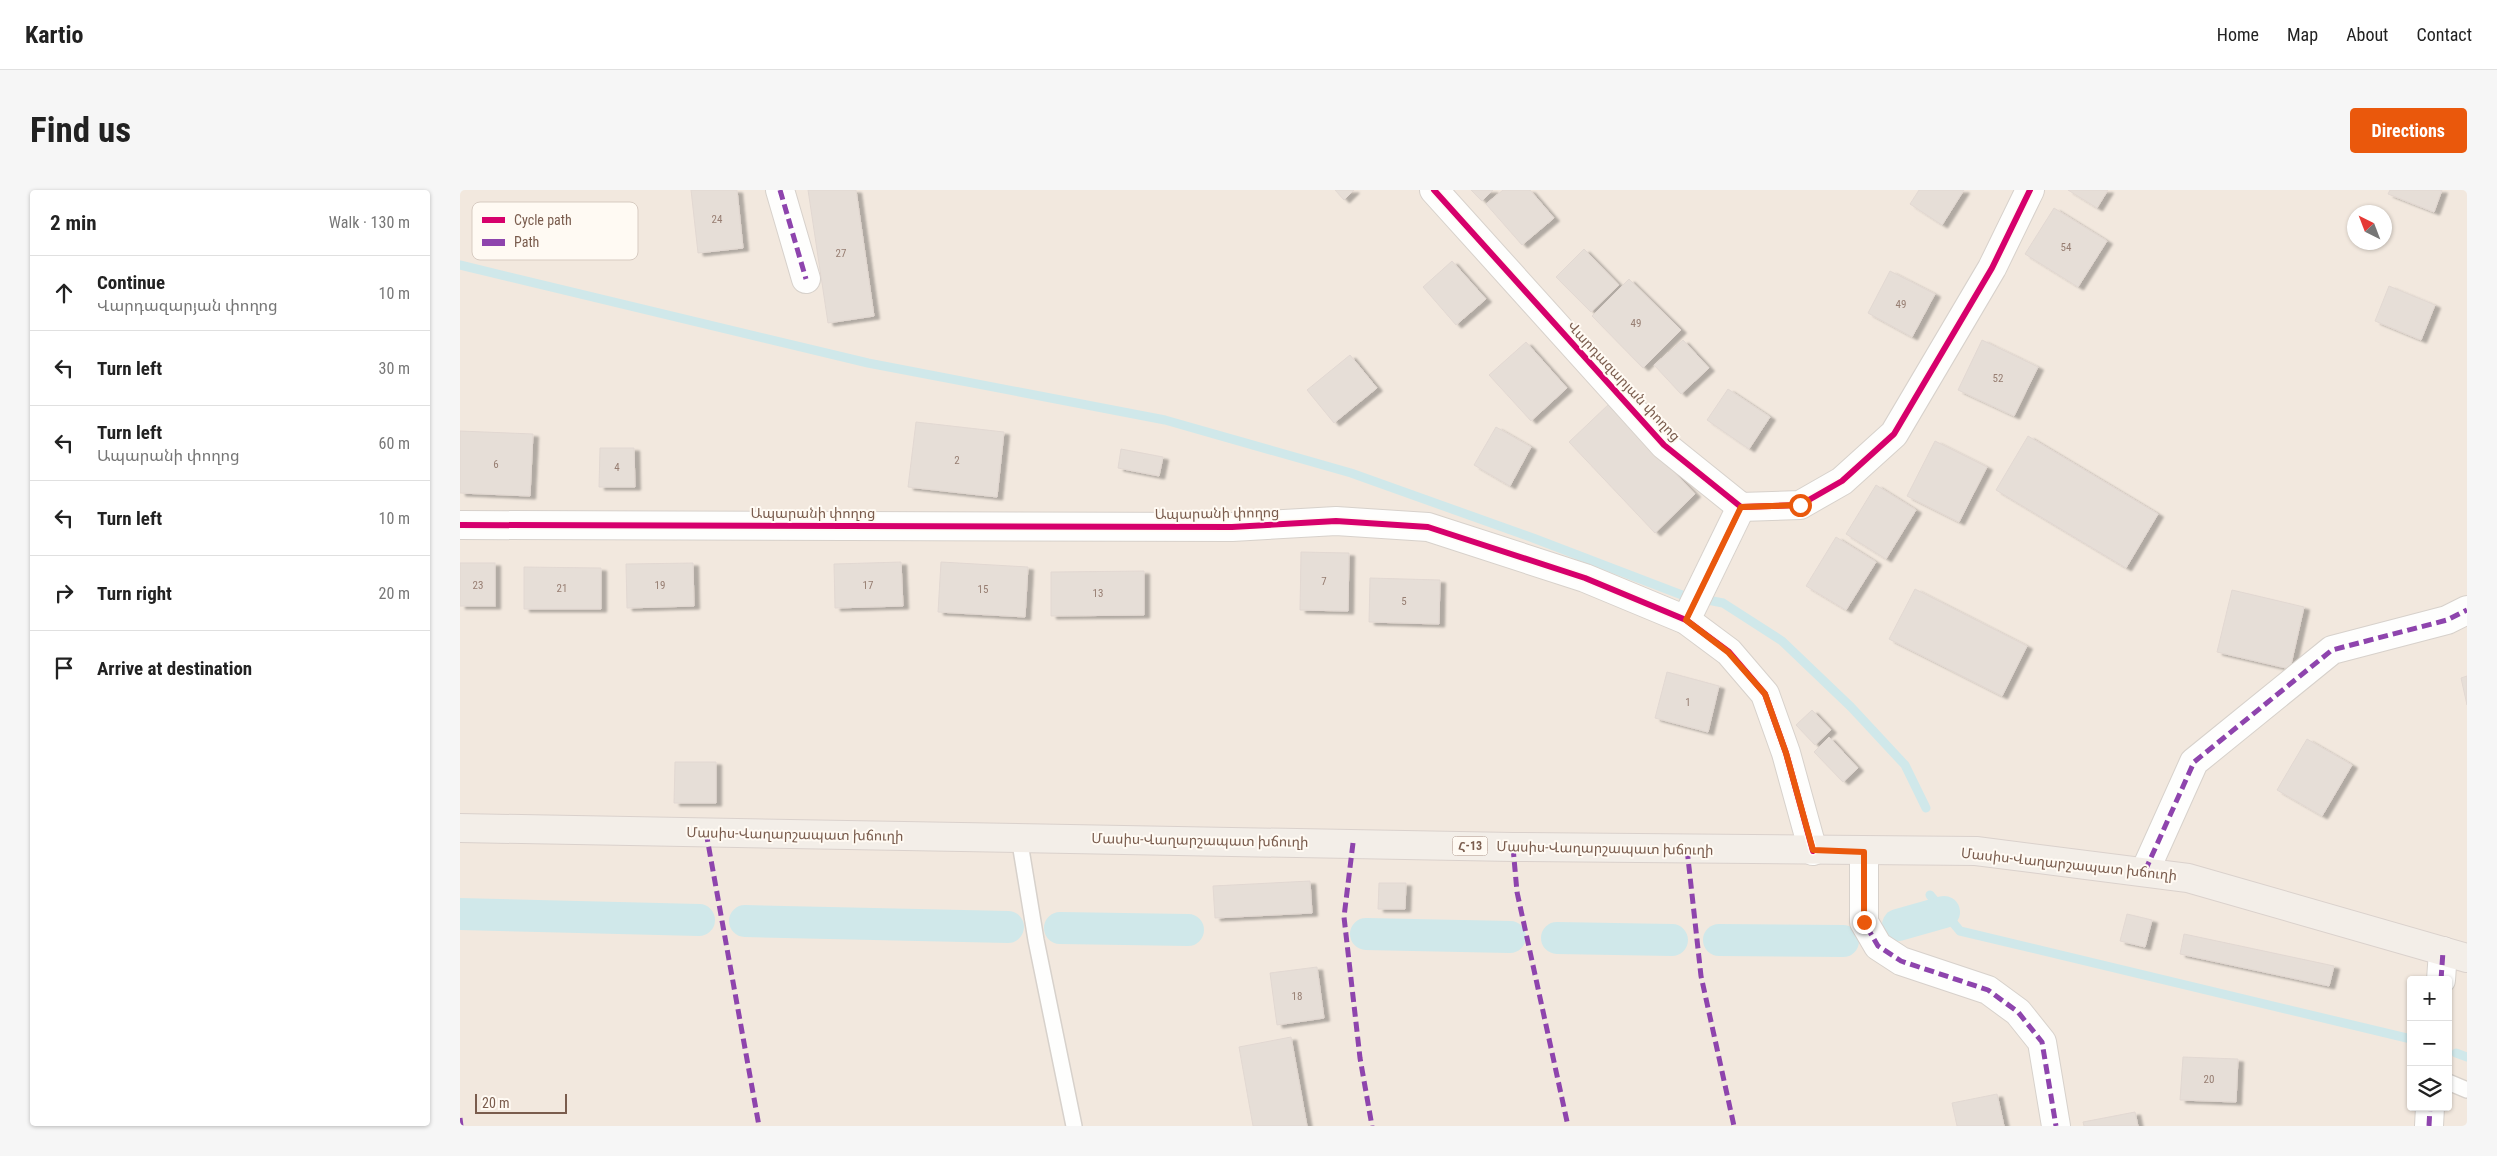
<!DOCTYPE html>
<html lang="en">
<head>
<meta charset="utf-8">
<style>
  :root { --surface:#fff; --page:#f6f6f6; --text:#222; --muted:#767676; --line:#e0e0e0; --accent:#ea580c }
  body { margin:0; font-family:"Roboto Condensed","Noto Sans Armenian",sans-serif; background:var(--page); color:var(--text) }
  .controls { position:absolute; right:15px; bottom:15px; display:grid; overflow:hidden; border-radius:5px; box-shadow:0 1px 4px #0004 }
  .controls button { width:45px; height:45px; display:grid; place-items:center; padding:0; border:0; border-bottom:1px solid var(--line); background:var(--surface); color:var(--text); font:25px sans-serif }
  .compass { position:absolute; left:1887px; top:15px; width:45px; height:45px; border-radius:50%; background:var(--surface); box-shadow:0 1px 4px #0004; rotate:318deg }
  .scale { position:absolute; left:15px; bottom:12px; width:92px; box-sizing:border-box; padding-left:5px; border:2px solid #7a5c4d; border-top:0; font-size:14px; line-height:18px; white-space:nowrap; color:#7a5c4d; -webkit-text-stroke:4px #fffaf3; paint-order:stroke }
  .stop { position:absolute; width:15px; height:15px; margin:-11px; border:4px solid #ea580c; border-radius:50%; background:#fff }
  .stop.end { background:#ea580c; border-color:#fff; box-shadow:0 1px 5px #0008 }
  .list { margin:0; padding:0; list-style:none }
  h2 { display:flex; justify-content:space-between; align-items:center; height:65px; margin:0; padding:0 20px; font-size:21px }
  h2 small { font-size:16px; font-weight:400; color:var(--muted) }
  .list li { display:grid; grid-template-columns:32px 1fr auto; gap:15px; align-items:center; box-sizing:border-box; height:75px; padding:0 20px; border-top:1px solid var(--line) }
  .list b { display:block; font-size:19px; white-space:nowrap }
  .list p { margin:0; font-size:16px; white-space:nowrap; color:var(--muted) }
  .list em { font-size:16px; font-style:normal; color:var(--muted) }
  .icon { flex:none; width:28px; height:28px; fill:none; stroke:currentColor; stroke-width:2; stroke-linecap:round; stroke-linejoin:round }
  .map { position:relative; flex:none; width:2007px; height:936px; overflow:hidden; border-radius:5px }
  header { display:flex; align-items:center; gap:30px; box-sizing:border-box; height:70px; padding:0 25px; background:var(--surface); border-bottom:1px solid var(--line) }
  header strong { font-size:24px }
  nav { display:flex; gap:28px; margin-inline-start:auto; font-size:18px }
  .intro { display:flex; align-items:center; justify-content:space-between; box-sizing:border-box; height:120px; padding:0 30px }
  h1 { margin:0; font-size:35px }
  .button { padding:12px 22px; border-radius:5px; background:var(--accent); color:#fff; font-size:18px; font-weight:700 }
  main { display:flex; gap:30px; padding:0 30px }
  aside { flex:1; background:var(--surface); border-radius:5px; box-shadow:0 1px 4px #0004 }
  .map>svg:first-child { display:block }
  .residential { fill:#f2e8de; fill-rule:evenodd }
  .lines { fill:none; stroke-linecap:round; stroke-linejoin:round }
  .stream { stroke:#d0e8ea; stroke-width:9 }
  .canal { stroke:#d0e8ea; stroke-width:32 }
  .building { fill:#e6ded7; stroke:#e2d8d2; filter:url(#shadow) }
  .lane-casing { stroke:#d7d1cb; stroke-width:18 }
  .street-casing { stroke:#d7d1cb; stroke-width:30 }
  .primary-casing { stroke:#dad1cc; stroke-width:30 }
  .lane { stroke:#fefefd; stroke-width:15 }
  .street { stroke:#fefefd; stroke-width:28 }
  .primary { stroke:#f3eee8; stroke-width:28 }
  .quiet { stroke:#8e44ad; stroke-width:5; stroke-dasharray:10 5; stroke-linecap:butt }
  .cycleway-casing { stroke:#fffaf3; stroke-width:9 }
  .cycleway { stroke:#d6006c; stroke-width:6 }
  .route { stroke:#ea580c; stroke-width:6 }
  .labels { text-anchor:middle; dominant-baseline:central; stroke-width:4; stroke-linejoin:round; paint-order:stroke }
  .number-label { font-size:11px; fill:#977e72 }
  .shield { fill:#fffaf3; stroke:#a28b7f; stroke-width:1 }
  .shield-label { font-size:12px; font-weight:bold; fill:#7a5c4d }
  .street-label { font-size:14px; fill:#7a5c4d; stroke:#fffaf3 }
  .key { fill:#fffaf3; stroke:#d7cbc1; stroke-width:1 }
  .key-label { font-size:14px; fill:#7a5c4d }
</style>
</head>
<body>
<header>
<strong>Kartio</strong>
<nav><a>Home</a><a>Map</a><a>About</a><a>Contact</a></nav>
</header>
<div class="intro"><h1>Find us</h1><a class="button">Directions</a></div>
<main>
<aside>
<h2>2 min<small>Walk · 130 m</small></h2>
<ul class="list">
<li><svg class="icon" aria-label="ahead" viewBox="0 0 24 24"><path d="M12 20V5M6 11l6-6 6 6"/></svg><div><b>Continue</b><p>Վարդազարյան փողոց</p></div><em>10 m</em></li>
<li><svg class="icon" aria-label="left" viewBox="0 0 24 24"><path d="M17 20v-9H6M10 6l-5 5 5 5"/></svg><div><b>Turn left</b></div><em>30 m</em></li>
<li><svg class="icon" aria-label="left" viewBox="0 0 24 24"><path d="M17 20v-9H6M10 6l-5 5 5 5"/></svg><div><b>Turn left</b><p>Ապարանի փողոց</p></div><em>60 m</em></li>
<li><svg class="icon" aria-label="left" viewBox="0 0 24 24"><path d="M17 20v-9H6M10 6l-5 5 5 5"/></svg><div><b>Turn left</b></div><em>10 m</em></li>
<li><svg class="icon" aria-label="right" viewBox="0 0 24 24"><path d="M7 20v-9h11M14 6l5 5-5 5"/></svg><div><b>Turn right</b></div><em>20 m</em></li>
<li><svg class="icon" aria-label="arrive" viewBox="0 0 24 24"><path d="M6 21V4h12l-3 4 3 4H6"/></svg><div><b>Arrive at destination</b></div></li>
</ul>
</aside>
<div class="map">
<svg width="2007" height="936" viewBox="0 0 2007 936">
  <defs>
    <filter id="shadow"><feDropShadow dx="5.5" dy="3" stdDeviation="1" flood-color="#0004"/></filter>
  </defs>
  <rect width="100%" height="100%" fill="#f9f5f0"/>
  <path class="residential" d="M0 0H2007V936H0ZM1894 22H1924V52H1894ZM1951 790H1988V917H1951Z"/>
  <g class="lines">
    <g class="stream">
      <path d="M0 75 408 173 705 230 891 283 1073 348 1222 405 1263 413 1322 451 1391 517 1445 575 1466 618"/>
      <path d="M1470 705 1500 741 1951 849"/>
      <path d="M1996 863 2007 867"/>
    </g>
    <g class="canal">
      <path d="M0 724 239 730"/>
      <path d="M285 731 548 737"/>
      <path d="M1438 735 1484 722"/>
      <path d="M600 738 728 740"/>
      <path d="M906 744 1050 747"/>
      <path d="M1097 748 1212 750"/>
      <path d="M1259 750 1383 751"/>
    </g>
  </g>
  <g class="building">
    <path d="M231 0H277L283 58 238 63Z"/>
    <path d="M348 0H396L414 126 368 133Z"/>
    <path d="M875 0H894L884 10Z"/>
    <path d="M1011 0H1033L1022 11Z"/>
    <path d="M1043 0H1070L1094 28 1062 55 1026 14Z"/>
    <path d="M1459 0H1504L1482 35 1450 14Z"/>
    <path d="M1608 0H1648L1637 18Z"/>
    <path d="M1930 0H1982L1974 22 1928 4Z"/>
    <path d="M1594 18 1647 51 1618 97 1565 64Z"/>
    <path d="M1124 59 1159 95 1131 122 1096 87Z"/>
    <path d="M992 71 1026 109 996 135 963 97Z"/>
    <path d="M1430 81 1475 104 1452 147 1408 123Z"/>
    <path d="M1169 89 1221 140 1183 178 1132 126Z"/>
    <path d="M1929 96 1975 115 1961 150 1915 131Z"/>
    <path d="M1223 150 1249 178 1221 204 1194 175Z"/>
    <path d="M1522 150 1578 177 1554 226 1498 200Z"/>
    <path d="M1066 152 1107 198 1071 231 1029 185Z"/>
    <path d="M890 165 917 198 874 233 847 200Z"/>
    <path d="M1268 199 1310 227 1289 259 1247 230Z"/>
    <path d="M1149 214 1235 304 1195 343 1109 252Z"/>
    <path d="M456 232 544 242 537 307 448 297Z"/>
    <path d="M1036 237 1071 257 1050 296 1014 275Z"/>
    <path d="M0 241 73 244 70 306 0 303Z"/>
    <path d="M1568 246 1698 324 1666 378 1536 300Z"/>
    <path d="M1475 251 1527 277 1499 332 1447 306Z"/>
    <path d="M140 258H174L175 297H139Z"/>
    <path d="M661 259 703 267 699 286 658 278Z"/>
    <path d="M1416 295 1456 320 1426 369 1386 344Z"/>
    <path d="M1376 347 1416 372 1386 420 1346 396Z"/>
    <path d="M841 362 889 363 888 421 840 420Z"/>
    <path d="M441 372 443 416 375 418 374 374Z"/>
    <path d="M481 372 568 377 565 427 478 422Z"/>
    <rect x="0" y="373" width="35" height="43"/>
    <path d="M233 373 234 416 167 418 166 374Z"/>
    <path d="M64 377 141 378V419H64Z"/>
    <path d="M684 381V425L591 426V382Z"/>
    <path d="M910 388 980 390 979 434 909 432Z"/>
    <path d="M1455 399 1567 456 1542 506 1429 449Z"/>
    <path d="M1772 400 1844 417 1830 479 1757 462Z"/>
    <path d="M1207 482 1259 496 1248 542 1195 528Z"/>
    <path d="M2007 486V515L2001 488Z"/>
    <path d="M1352 520 1371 540 1355 555 1336 535Z"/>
    <path d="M1369 547 1398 578 1383 592 1354 562Z"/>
    <path d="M1847 549 1892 575 1862 626 1817 600Z"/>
    <path d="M215 572H256V613H214Z"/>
    <path d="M850 691 852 723 755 728 753 696Z"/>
    <path d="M919 693H946L945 719H918Z"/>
    <path d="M1667 724 1692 730 1685 757 1660 751Z"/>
    <path d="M1724 744 1874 776 1869 796 1720 764Z"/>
    <path d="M857 777 864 828 817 835 810 783Z"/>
    <path d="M831 847 847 936H793L779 857Z"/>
    <path d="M1723 867 1778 869 1776 912 1720 910Z"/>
    <path d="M1537 904 1544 936H1497L1492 913Z"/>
    <path d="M1675 922 1678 936H1624L1623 932Z"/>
  </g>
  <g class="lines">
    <g class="lane-casing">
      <g id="lane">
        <path d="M559 647 576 750 614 936"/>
        <path d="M1988 892 2007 900"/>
      </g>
    </g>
    <g class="street-casing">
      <g id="street">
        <path d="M320 0 346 89"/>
        <path d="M974 0 1204 255 1281 317 1340 315 1382 291 1434 244 1532 78 1570 0"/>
        <path d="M0 335 772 337 876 331 968 337 1125 388 1226 430 1269 462 1305 504 1326 563 1353 661"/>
        <path d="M1226 430 1281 317"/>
        <path d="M1404 662V732L1418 756 1441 771 1528 800 1558 822 1582 852 1596 936"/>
        <path d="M1685 681 1734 572 1872 460 1987 430 2007 420"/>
        <path d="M1981 790 1983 761"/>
        <path d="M1969 936 1970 917"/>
      </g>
    </g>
    <g class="primary-casing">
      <path id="primary" d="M0 638 1053 657 1516 661 1728 688 2007 768"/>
    </g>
    <use href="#lane" class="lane"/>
    <use href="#street" class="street"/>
    <use href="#primary" class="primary"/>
    <g class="quiet">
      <path d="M320 0 346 89"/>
      <path d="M1226 430 1281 317"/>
      <path d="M246 642 299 936"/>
      <path d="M893 653 884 727 900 868 912 936"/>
      <path d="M1053 657 1057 702 1108 936"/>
      <path d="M1227 659 1241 786 1274 936"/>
      <path d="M1404 662V732L1418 756 1441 771 1528 800 1558 822 1582 852 1596 936"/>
      <path d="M1685 681 1734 572 1872 460 1987 430 2007 420"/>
      <path d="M1981 790 1983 761"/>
      <path d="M0 928 1 936"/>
      <path d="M1969 936 1970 917"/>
    </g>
    <g class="cycleway-casing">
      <g id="cycleway">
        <path d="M974 0 1204 255 1281 317 1340 315 1382 291 1434 244 1532 78 1570 0"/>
        <path d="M0 335 772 337 876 331 968 337 1125 388 1226 430 1269 462 1305 504 1326 563 1353 661"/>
      </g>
    </g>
    <use href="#cycleway" class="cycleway"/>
  </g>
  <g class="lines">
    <path class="route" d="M1340 315 1281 317 1226 430 1268 462 1305 504 1326 563 1353 660 1404 662V732"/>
  </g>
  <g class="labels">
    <g class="number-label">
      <text x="257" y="29">24</text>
      <text x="1606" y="57">54</text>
      <text x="381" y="63">27</text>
      <text x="1441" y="114">49</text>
      <text x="1176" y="133">49</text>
      <text x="1538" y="188">52</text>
      <text x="497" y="270">2</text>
      <text x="36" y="274">6</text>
      <text x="157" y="277">4</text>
      <text x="864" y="391">7</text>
      <text x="18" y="395">23</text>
      <text x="200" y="395">19</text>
      <text x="408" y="395">17</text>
      <text x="102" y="398">21</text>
      <text x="523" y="399">15</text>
      <text x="638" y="403">13</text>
      <text x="944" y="411">5</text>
      <text x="1228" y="512">1</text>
      <text x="837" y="806">18</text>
      <text x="1749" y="889">20</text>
    </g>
    <rect class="shield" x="992.5" y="646.5" width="35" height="19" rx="4"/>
    <g class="shield-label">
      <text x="1010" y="656">Հ-13</text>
    </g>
    <g class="street-label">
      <text transform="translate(1164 191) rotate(47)">Վարդազարյան փողոց</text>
      <text x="353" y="323">Ապարանի փողոց</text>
      <text transform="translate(757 323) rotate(-1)">Ապարանի փողոց</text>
      <text transform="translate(335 644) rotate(1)">Մասիս-Վաղարշապատ խճուղի</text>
      <text transform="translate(740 650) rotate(1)">Մասիս-Վաղարշապատ խճուղի</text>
      <text transform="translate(1145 658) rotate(1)">Մասիս-Վաղարշապատ խճուղի</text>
      <text transform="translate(1609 674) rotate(6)">Մասիս-Վաղարշապատ խճուղի</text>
    </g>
  </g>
  <rect x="12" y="12" width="166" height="58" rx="8" class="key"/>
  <rect x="22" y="27" width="23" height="6" fill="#d6006c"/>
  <rect x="22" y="49" width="23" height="7" fill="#8e44ad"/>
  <g class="key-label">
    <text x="54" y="35">Cycle path</text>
    <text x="54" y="57">Path</text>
  </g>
</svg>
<div class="controls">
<button>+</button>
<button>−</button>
<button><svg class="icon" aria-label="layers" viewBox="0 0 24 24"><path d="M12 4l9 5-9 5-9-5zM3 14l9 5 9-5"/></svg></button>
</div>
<svg class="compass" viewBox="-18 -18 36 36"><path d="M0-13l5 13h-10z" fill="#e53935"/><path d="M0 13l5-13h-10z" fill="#767676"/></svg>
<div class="scale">20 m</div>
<div class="stop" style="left:1340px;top:315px"></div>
<div class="stop end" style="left:1404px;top:732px"></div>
</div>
</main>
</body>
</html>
